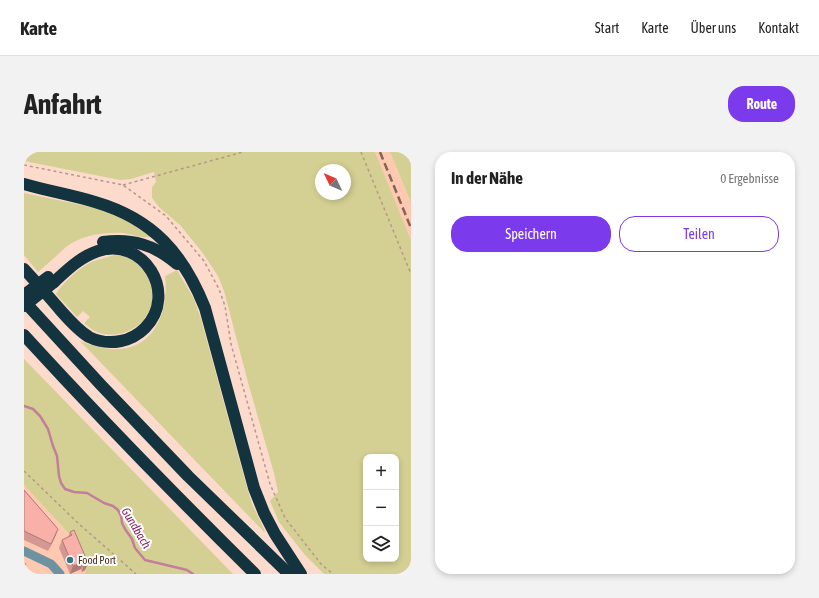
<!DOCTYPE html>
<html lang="de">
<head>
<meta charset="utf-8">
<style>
  :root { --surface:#fff; --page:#f2f2f2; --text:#222; --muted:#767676; --line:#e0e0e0; --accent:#7c3aed }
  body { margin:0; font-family:"Asap Condensed",sans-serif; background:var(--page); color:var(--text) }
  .controls { position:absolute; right:12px; bottom:12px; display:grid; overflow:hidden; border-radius:8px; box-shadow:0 2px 6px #0003 }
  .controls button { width:36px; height:36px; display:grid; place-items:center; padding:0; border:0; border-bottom:1px solid var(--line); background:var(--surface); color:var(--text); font:20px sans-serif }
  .compass { position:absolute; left:291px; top:12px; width:36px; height:36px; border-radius:50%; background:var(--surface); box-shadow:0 2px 6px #0003; rotate:314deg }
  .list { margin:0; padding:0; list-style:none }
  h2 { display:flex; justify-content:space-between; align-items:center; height:52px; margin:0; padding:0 16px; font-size:17px }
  h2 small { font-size:13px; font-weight:400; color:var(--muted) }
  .actions { display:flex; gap:8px; padding:12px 16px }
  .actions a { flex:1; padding:9px 0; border:1px solid var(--accent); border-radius:16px; text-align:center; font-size:14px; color:var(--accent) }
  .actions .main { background:var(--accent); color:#fff }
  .icon { flex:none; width:22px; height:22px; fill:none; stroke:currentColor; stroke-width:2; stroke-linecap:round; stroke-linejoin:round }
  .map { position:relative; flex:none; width:387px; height:422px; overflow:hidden; border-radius:16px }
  header { display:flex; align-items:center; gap:24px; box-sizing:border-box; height:56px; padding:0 20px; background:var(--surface); border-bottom:1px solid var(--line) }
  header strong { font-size:19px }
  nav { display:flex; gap:22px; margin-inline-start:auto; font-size:14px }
  .intro { display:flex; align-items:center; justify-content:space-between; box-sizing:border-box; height:96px; padding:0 24px }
  h1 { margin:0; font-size:28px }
  .button { padding:10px 18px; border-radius:16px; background:var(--accent); color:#fff; font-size:14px; font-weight:700 }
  main { display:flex; gap:24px; padding:0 24px }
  aside { flex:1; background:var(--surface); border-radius:16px; box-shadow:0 2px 6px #0003 }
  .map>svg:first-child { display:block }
  .built { fill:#fec8b1 }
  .green { fill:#d4d093; fill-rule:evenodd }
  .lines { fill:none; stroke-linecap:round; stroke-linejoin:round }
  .stream { stroke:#c47e9b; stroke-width:2.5 }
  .path { stroke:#b79788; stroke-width:1.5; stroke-dasharray:3 3; stroke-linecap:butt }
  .minor { stroke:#6d93a2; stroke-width:9 }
  .highway { stroke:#13333f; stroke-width:12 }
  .rail { stroke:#836455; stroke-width:2.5; stroke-dasharray:8 4; stroke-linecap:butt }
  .highway-bridge { stroke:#13333f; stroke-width:12 }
  .wall { fill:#d59791 }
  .shaded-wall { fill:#ae7b76 }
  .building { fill:#f8b0a9; stroke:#ae7b76 }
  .poi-dot { fill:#367389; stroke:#fff; stroke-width:1.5 }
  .labels { text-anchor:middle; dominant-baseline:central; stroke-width:4; stroke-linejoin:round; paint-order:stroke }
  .poi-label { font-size:11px; fill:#4c2d1e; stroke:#fff; text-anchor:start }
  .water-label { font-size:12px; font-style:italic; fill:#842262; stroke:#fff }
</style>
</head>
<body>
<header>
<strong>Karte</strong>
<nav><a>Start</a><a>Karte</a><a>Über uns</a><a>Kontakt</a></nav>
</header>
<div class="intro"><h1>Anfahrt</h1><a class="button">Route</a></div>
<main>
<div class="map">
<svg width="387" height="422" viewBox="0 0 387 422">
  <rect width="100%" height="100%" fill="#fcdbcc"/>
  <g class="built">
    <path d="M351 0H366L387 51V88Z"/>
    <path d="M0 333 47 384 62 417V419L60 422H0Z"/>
  </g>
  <g class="green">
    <path d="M0 0H351L387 88V422H300L281 403 255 370 246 349 254 340 250 321 225 234 200 139 194 124 178 100 156 73 135 55 128 46V35L132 30 130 20 107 27 96 28 0 9ZM297 18H321V42H297ZM342 305H372V407H342Z"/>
    <path d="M366 0H387V51Z"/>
    <path d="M0 41 86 59 129 84C120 88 109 82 99 81 80 80 58 83 42 95 33 103 24 112 14 120L0 103Z"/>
    <path d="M91 103C95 104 100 104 103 105 120 113 133 135 127 154 120 177 94 188 73 180 68 178 64 174 60 171L66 165 59 159 53 165 32 142C38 131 56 116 67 110 75 107 83 105 91 103Z"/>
    <path d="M153 118 170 147 177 167 222 332 228 352 241 379 240 380 56 189C69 194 82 198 96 197 133 194 145 156 141 124Z"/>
    <path d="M0 207 209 422H60L62 419V417L47 384 0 333Z"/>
  </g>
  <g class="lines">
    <path class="stream" d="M0 254 9 257 16 264 24 277 29 294 33 304 35 324 37 331 41 337 50 340 63 341 80 351 89 354 94 358 97 364 98 371 101 377 108 387 111 396 121 408 163 418 169 422"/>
    <g class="path">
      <path d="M337 0 387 122"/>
      <path d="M382 0 387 12"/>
      <path d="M0 13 99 33 142 64 180 109 195 137 201 154 207 192 246 332 261 366 297 412 309 422"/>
      <path d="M99 33 219 0"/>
      <path d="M0 319 55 372 112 422"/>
    </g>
    <path class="minor" d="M0 399 27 412 36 422"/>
    <g class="highway">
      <path d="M0 32C24 39 48 43 71 50 129 67 159 101 181 156L230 336 240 361 251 382 277 422"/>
      <path d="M79 90C108 86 131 93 153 112"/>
      <path d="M0 117C13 131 26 146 38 160 46 169 55 179 65 185 75 190 87 191 97 189 107 187 114 183 121 176 155 141 119 84 74 99 56 105 43 118 30 130"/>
      <path d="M0 149 77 233 164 324 265 422"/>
      <path d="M0 183C75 265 152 344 231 422"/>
    </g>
    <path class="rail" d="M356 0 387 76"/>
    <g class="highway-bridge">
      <path d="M0 143 24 125"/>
      <path d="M0 154 30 130"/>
    </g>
  </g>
  <g class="wall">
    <path d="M0 338 34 377 31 385 24 399 0 388Z"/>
    <path d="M46 380 64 411 61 418 58 420 57 417 46 422 35 396 38 388 44 385Z"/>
  </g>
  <g class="shaded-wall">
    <path d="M34 377 31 385 24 399 27 392Z"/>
    <path d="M59 410 57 417 46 422 49 414Z"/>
    <path d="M64 411 61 418 58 420 60 412Z"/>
  </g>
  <g class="building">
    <path d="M0 338 34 377 27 392 0 379Z"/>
    <path d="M50 378 64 411 60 412 59 410 49 414 38 388 48 383 46 380Z"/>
    <path d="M0 411 2 412 0 417Z"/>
  </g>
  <circle class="poi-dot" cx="46" cy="408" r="4"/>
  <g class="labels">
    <g class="poi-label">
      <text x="54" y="408">Food Port</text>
    </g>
    <g class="water-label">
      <text transform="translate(112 376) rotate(59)">Gundbach</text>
    </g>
  </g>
</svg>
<div class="controls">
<button>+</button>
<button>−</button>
<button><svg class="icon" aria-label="layers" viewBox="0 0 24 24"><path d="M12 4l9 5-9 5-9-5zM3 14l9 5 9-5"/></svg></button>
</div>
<svg class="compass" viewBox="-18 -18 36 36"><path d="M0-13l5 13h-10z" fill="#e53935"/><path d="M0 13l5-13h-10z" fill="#767676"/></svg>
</div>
<aside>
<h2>In der Nähe<small>0 Ergebnisse</small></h2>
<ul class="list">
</ul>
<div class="actions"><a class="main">Speichern</a><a>Teilen</a></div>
</aside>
</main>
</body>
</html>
